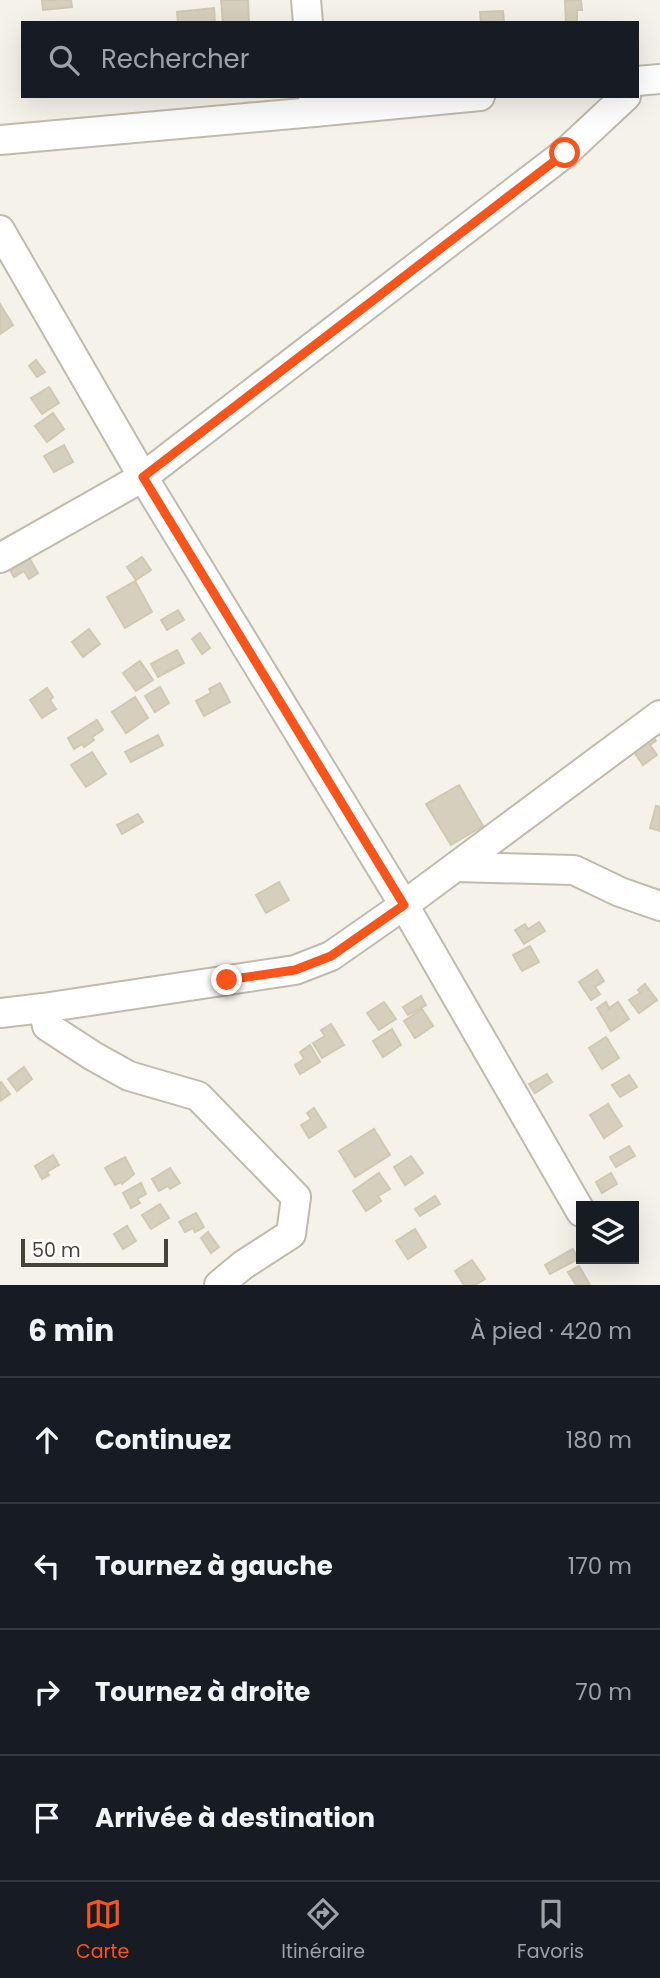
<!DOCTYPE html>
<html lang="fr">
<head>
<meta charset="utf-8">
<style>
  :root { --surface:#171b24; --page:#242831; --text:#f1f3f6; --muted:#9ea1a6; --line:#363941; --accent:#fa541b }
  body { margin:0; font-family:Poppins,sans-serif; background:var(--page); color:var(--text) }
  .controls { position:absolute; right:21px; bottom:21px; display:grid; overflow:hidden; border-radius:0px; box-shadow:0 7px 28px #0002 }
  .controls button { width:63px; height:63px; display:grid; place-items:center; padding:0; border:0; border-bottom:2px solid var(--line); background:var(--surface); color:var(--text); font:35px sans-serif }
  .scale { position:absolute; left:21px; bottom:18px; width:147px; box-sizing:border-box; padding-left:7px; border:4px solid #484337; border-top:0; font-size:19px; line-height:24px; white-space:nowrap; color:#484337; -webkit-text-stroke:5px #fff; paint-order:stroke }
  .stop { position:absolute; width:21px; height:21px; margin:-16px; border:5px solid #fa541b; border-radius:50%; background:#fff }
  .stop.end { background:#fa541b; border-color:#fff; box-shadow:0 2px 7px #0008 }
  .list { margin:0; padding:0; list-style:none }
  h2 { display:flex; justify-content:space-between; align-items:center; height:91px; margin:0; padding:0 28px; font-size:30px }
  h2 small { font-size:23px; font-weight:400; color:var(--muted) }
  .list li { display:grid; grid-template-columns:46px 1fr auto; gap:21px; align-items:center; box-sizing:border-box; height:126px; padding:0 28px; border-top:2px solid var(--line) }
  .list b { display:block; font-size:26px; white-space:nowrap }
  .list em { font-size:23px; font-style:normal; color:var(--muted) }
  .icon { flex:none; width:38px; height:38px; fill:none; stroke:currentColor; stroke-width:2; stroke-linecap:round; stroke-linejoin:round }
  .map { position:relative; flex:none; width:660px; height:1285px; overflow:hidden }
  .search { position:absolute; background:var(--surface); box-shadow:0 7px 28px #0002; left:21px; right:21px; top:21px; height:77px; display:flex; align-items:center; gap:18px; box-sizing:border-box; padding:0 24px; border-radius:0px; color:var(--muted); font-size:26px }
  .sheet { height:595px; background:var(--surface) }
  nav { display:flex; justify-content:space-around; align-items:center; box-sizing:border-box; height:98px; border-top:2px solid var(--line); background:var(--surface); font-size:19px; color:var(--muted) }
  nav a { display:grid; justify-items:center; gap:4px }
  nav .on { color:var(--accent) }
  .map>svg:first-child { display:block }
  .building { fill:#d6cfbe; stroke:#d1c8b1; stroke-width:2 }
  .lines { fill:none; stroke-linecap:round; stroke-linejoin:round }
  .minor-casing { stroke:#c0bbab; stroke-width:32 }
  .minor { stroke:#fff; stroke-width:28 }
  .route { stroke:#fa541b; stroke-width:9 }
</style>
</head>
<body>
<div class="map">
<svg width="660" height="1285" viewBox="0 0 660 1285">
  <rect width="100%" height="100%" fill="#f4f2e9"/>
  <g class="building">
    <path d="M42 0H71L72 7 43 10Z"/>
    <path d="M221 0H248L249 23H223Z"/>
    <path d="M581 0 582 10H577V23H566L565 1Z"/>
    <path d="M214 8 215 23H178L177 12Z"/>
    <path d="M503 11 504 23H481L480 12Z"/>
    <path d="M0 304 13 325 0 334Z"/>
    <path d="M36 360 45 372 37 377 29 366Z"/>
    <path d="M49 387 59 403 42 414 31 398Z"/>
    <path d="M53 413 64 429 47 442 35 426Z"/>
    <path d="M64 445 73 462 54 472 44 456Z"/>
    <path d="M28 556 38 573 29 579 24 571 14 577 9 568Z"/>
    <path d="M142 557 151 570 136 580 127 567Z"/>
    <path d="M135 581 152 612 125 628 107 597Z"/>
    <path d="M178 610 184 620 167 630 161 620Z"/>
    <path d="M89 629 100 644 83 657 72 642Z"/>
    <path d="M200 633 210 648 202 654 192 639Z"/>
    <path d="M177 650 184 663 158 677 151 664Z"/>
    <path d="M140 661 153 680 136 691 123 673Z"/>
    <path d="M220 683 230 702 204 716 196 701 211 693 209 689Z"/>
    <path d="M160 687 169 703 155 712 145 696Z"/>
    <path d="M47 688 53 697 50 700 56 709 42 718 30 700Z"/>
    <path d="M135 697 148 718 126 733 112 712Z"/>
    <path d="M97 720 103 730 92 737 94 740 84 747 82 744 74 749 68 738Z"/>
    <path d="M158 735 163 745 131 762 125 752Z"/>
    <path d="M652 735 656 741 650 745 657 755 643 765 632 749Z"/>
    <path d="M92 752 106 774 86 787 71 765Z"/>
    <path d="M459 785 483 826 451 845 426 804Z"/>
    <path d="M656 806 660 807V831L650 828Z"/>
    <path d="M138 814 143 822 122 834 117 825Z"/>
    <path d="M279 882 289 900 266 913 256 895Z"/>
    <path d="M539 922 545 931 524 944 515 930 525 924 528 929Z"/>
    <path d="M530 946 539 962 522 971 513 955Z"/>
    <path d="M597 970 604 981 595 987 600 994 591 1000 579 982Z"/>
    <path d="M645 984 657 1000 639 1013 629 1000 640 993 638 990Z"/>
    <path d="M421 996 426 1005 408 1015 403 1007Z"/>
    <path d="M384 1002 396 1019 379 1030 367 1013Z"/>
    <path d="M606 1002 609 1008 618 1002 629 1019 611 1031 597 1008Z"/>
    <path d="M422 1009 433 1026 415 1038 404 1021Z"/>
    <path d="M331 1024 344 1045 322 1058 313 1043 325 1036 321 1030Z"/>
    <path d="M392 1029 401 1045 383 1057 373 1041Z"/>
    <path d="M606 1037 619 1058 602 1069 589 1048Z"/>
    <path d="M310 1045 320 1062 300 1074 295 1065 304 1059 300 1052Z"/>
    <path d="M24 1067 32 1079 17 1091 8 1079Z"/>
    <path d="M547 1074 552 1082 535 1093 529 1084Z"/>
    <path d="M629 1075 637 1087 620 1097 612 1085Z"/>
    <path d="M1 1082 10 1094 0 1101V1083Z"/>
    <path d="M608 1104 622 1126 604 1138 590 1115Z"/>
    <path d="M314 1108 326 1127 309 1138 301 1125 311 1119 307 1113Z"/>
    <path d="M374 1129 390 1155 355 1177 339 1151Z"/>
    <path d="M629 1146 635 1156 616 1167 610 1157Z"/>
    <path d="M53 1155 59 1165 47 1172 49 1175 42 1179 35 1166Z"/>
    <path d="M411 1156 423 1173 405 1185 394 1167Z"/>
    <path d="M125 1157 134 1174 122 1184 121 1182 115 1185 105 1168Z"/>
    <path d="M170 1168 180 1183 170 1189 168 1186 159 1191 152 1179Z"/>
    <path d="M379 1173 390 1189 378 1196 381 1201 366 1211 353 1191Z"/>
    <path d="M611 1173 617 1184 602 1193 596 1182Z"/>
    <path d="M141 1183 146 1194 137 1199 140 1203 131 1208 123 1193Z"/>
    <path d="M435 1196 440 1204 420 1216 415 1209Z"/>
    <path d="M160 1204 169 1218 151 1229 142 1215Z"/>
    <path d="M196 1213 204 1227 195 1232 193 1228 185 1232 179 1222Z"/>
    <path d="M127 1226 136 1241 123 1249 114 1234Z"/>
    <path d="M415 1229 426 1247 408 1259 396 1241Z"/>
    <path d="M208 1232 219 1247 211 1253 201 1238Z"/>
    <path d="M573 1249 578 1259 550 1274 545 1265Z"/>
    <path d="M472 1260 485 1279 475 1285H464L455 1271Z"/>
    <path d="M579 1266 590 1285H576L568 1272Z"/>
  </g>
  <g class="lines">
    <g class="minor-casing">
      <g id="minor">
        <path d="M306 0 308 23"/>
        <path d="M637 81 660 79"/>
        <path d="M313 96 314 112 480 96"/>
        <path d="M0 140 314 112"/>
        <path d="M0 230 143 477 565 153 626 96"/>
        <path d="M0 558 143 477 404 905 581 1212"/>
        <path d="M456 867 574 870 620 892 660 906"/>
        <path d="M43 1008 295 970 331 956 404 905 660 715"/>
        <path d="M0 1013 43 1008 47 1026 93 1056 129 1076 198 1096 296 1197 291 1234 243 1265 219 1285"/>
      </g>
    </g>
    <use href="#minor" class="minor"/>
  </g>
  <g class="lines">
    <path class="route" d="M227 980 295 970 331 956 404 905 143 477 565 153"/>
  </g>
</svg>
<div class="controls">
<button><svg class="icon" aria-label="layers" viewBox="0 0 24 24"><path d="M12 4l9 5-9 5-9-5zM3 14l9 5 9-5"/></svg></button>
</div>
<div class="scale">50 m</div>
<div class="stop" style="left:565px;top:153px"></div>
<div class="stop end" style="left:227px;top:980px"></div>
<div class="search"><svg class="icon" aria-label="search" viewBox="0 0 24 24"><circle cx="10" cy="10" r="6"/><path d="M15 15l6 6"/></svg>Rechercher</div>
</div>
<section class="sheet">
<h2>6 min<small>À pied · 420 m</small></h2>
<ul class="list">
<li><svg class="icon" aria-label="ahead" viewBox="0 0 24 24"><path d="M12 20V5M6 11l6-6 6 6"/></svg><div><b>Continuez</b></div><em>180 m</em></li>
<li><svg class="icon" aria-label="left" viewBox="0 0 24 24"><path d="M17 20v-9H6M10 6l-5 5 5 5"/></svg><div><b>Tournez à gauche</b></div><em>170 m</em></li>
<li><svg class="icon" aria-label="right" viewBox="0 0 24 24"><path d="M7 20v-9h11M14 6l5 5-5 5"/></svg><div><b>Tournez à droite</b></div><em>70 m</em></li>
<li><svg class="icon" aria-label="arrive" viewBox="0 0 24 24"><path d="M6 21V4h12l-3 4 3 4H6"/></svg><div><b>Arrivée à destination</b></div></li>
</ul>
</section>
<nav>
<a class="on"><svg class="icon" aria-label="map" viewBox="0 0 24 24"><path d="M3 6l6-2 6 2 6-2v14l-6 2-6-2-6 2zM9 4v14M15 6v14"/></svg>Carte</a>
<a><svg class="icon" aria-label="directions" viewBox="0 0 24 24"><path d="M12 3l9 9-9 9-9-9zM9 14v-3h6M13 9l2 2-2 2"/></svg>Itinéraire</a>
<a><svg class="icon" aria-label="saved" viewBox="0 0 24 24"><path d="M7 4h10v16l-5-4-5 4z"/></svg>Favoris</a>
</nav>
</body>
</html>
